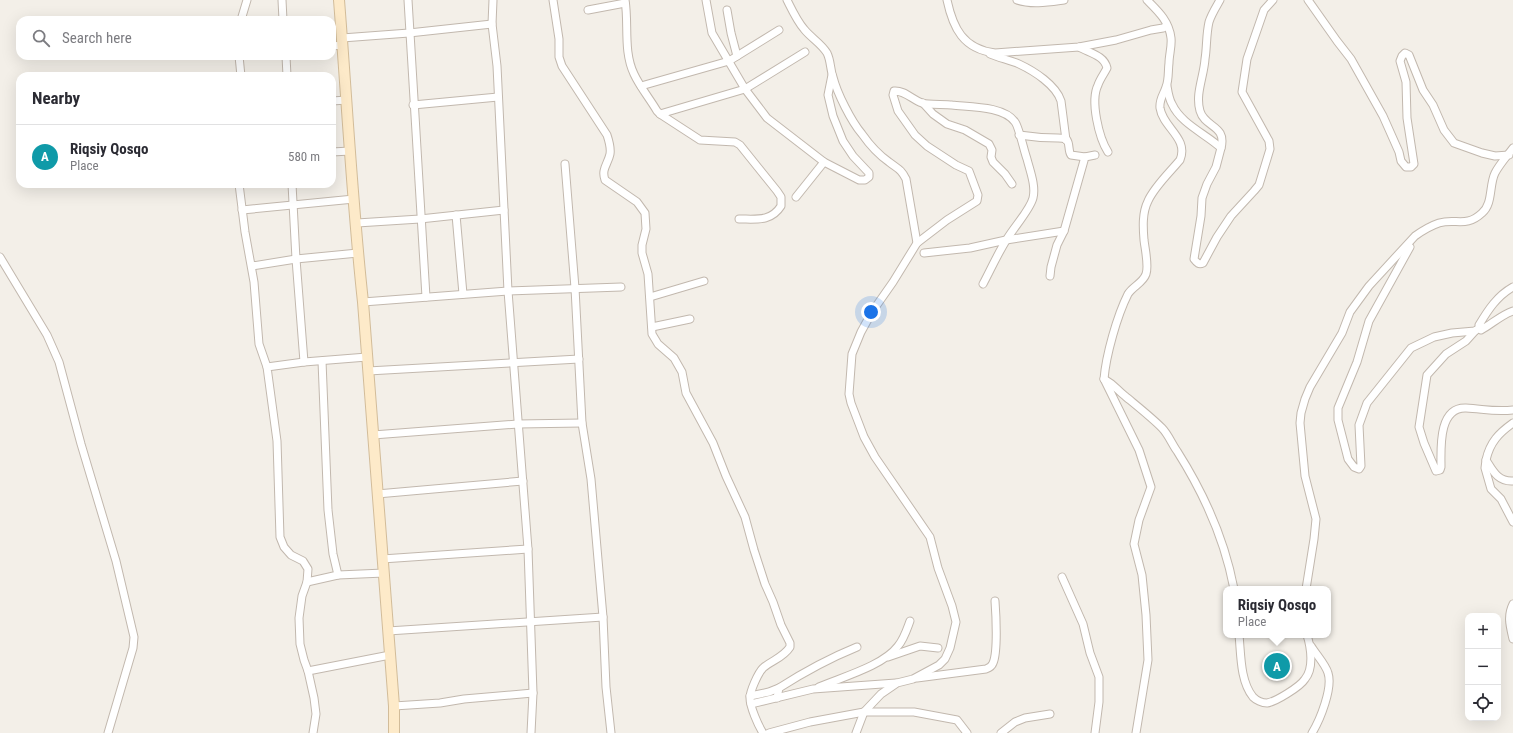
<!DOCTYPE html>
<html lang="en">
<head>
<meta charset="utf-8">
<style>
  :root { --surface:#fff; --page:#f7f7f7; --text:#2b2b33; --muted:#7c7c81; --line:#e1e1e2; --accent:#d93025 }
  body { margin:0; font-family:"Roboto Condensed",sans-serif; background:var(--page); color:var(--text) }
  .controls { position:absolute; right:12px; bottom:12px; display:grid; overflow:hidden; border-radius:8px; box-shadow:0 4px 16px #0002 }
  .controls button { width:36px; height:36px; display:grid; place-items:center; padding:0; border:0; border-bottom:1px solid var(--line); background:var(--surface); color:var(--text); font:20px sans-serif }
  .you { position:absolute; left:871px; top:312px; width:14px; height:14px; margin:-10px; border:3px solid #fff; border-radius:50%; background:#1a73e8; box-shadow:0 0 0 6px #1a73e833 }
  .badge { display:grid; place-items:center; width:26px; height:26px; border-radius:50%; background:var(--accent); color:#fff; font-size:13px; font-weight:700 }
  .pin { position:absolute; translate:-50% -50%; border:2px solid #fff; box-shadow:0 1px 4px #0006 }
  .popup { position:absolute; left:1223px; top:586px; width:108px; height:52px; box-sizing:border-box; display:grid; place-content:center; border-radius:8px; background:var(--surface); filter:drop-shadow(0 1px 3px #0005); font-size:13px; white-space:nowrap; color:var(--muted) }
  .popup b { font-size:15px; color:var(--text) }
  .popup::after { content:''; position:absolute; left:50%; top:100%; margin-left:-8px; border:8px solid transparent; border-top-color:var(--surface) }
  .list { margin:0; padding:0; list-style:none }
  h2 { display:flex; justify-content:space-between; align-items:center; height:52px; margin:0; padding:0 16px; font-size:17px }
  h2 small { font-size:13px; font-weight:400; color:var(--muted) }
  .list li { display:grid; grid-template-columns:26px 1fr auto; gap:12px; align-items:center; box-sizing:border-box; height:64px; padding:0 16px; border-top:1px solid var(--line) }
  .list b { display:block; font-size:15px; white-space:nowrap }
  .list p { margin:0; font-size:13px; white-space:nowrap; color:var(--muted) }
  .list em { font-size:13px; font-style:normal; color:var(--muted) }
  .icon { flex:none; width:22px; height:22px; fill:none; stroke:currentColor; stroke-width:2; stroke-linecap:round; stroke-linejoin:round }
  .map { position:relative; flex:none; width:1513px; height:733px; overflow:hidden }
  .search { position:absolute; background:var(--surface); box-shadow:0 4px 16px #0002; left:16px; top:16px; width:320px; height:44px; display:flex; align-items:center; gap:10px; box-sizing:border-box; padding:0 14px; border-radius:12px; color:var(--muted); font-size:15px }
  .panel { position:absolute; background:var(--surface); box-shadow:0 4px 16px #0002; left:16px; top:72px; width:320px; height:116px; border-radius:12px }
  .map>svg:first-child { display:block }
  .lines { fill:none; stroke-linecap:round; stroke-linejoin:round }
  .street-casing { stroke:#c2b8ae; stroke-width:9 }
  .secondary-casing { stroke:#d2bc99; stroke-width:12 }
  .street { stroke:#fff; stroke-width:7 }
  .secondary { stroke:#fdeac9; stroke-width:10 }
</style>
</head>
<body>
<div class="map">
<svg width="1513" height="733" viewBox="0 0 1513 733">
  <rect width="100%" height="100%" fill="#f3efe8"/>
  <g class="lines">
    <g class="street-casing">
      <g id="street">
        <path d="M282 0 283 20"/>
        <path d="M408 0 426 297"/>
        <path d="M493 0 492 24 497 66 508 291 528 549 533 693 531 733"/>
        <path d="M553 0 559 39V57L562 66 607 135C609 141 611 148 610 154 608 164 601 169 605 180L637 202 645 213 646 229 642 245V253L648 274 652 334 658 344 674 358 682 372 686 393 713 443 726 476 745 517 754 550 765 584 773 602 781 625 790 643V647C783 658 772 660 763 668 758 673 750 691 750 698 750 707 758 725 763 733"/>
        <path d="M625 0C629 24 623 51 634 74 640 87 650 99 657 111L660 114 700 140 735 142 740 145 777 191 781 197V206C771 222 756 219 739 219"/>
        <path d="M706 0 712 33 745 89 767 118 824 162 859 180H865L869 177V173L853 156 843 141 833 116 828 95 832 75"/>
        <path d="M787 0C792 10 797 21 804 29 811 38 821 43 827 53 831 61 830 69 833 77 837 93 851 121 862 134 869 144 879 155 889 162 898 169 901 169 906 179L917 243"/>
        <path d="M947 0C953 28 963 49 995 53L1079 47 1116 40 1151 30 1163 28 1167 26"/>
        <path d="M1017 0C1032 5 1049 2 1064 0"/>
        <path d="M1220 0C1216 7 1211 15 1209 22 1206 35 1207 47 1205 59 1204 76 1195 94 1200 111 1205 128 1227 125 1221 148"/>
        <path d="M1308 0 1337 41 1351 59 1383 116 1399 152 1401 161 1406 167H1411L1414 164 1407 118 1406 82 1400 61 1402 56 1405 53 1409 55 1423 90 1433 105 1444 130 1454 143 1482 153 1495 156 1509 155"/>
        <path d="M588 10 625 3"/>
        <path d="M727 10 731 33 737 56"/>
        <path d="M241 20 247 0"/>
        <path d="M342 38 409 33 492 24"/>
        <path d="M332 46 343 45"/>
        <path d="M1079 47C1089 53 1104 55 1107 68 1104 74 1100 79 1098 85 1090 101 1099 138 1108 152"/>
        <path d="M990 54C999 58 1010 60 1019 64 1034 71 1056 85 1061 101L1066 140"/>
        <path d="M239 56 241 76"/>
        <path d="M286 56 287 76"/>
        <path d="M641 86 729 61 779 30"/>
        <path d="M1167 86C1168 92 1169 99 1172 104 1181 124 1206 134 1221 148L1216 167 1207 184 1202 198 1201 216 1194 259C1197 263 1199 265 1203 263L1217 237 1231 216 1254 191 1259 185 1270 149 1269 141 1242 92 1247 59 1264 10 1273 0"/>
        <path d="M332 101 347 100"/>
        <path d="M923 103 933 114 947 124 965 130 989 144 992 150 991 157 993 162 1005 174 1012 184"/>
        <path d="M413 105 498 97"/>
        <path d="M660 114 745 89 805 52"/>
        <path d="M1019 135C1032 137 1044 138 1058 138 1061 138 1064 138 1067 140 1070 144 1068 151 1071 155L1085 157"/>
        <path d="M332 152 350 151"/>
        <path d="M565 164 575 288 582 423 591 479 603 617 606 687 611 733"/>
        <path d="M239 184 245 232 254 282 259 344 267 367"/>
        <path d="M292 184 296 259 304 362"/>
        <path d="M796 197 824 162"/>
        <path d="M242 210 354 199"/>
        <path d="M456 215 463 294"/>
        <path d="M357 223 420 219 504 210"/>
        <path d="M1410 247 1369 321 1357 362 1338 408V420L1348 459 1354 467 1359 469 1361 466 1359 425 1367 403 1411 348 1434 337 1452 333 1475 331 1479 328"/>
        <path d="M924 253 970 248 1006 240 1064 231"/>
        <path d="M0 257 47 335 59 362 81 444 116 561 134 637 133 648 108 733"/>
        <path d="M252 266 296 259 358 253"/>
        <path d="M1050 276 1051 267 1057 245 1064 231 1085 157 1095 155"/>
        <path d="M1513 287C1497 296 1488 310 1479 325L1481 330C1492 324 1501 315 1513 311"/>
        <path d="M650 297 704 281"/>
        <path d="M363 302 508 291 621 287"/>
        <path d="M652 327 690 319"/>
        <path d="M1475 331 1466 341 1446 354 1427 375 1419 427 1424 443 1436 471 1440 470 1441 467C1441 449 1438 407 1466 408 1484 409 1494 412 1513 410"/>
        <path d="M322 361 328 510 333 554 338 575"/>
        <path d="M368 371 579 359"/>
        <path d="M1104 379C1106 355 1117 316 1128 294 1133 286 1143 283 1146 274 1149 266 1145 249 1144 240 1143 228 1142 213 1148 201 1154 187 1170 172 1180 160 1189 138 1163 128 1160 108 1159 99 1164 94 1166 87 1169 80 1168 70 1169 63 1169 55 1172 46 1171 38 1169 21 1158 11 1147 0"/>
        <path d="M1513 423C1499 433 1490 442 1486 460 1493 471 1498 482 1513 481"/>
        <path d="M373 435 518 424 582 423"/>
        <path d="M1486 460 1485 468 1491 489 1501 499 1513 522"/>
        <path d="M377 494 523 481"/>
        <path d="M382 559 528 549"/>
        <path d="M1062 577 1083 624 1090 653 1099 677V702L1095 733"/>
        <path d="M307 582 338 575 384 573"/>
        <path d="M1306 589 1314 539 1316 519 1305 476 1300 423 1301 413 1305 399 1310 387 1342 333 1350 312 1369 286 1415 236C1422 231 1430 226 1439 223 1456 218 1466 228 1482 213 1493 204 1489 185 1495 173 1499 165 1507 156 1513 148"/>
        <path d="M1513 604C1507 616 1510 626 1513 639"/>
        <path d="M388 631 603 617"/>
        <path d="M1239 635C1241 654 1240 681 1253 697 1256 700 1262 703 1267 703 1275 702 1300 687 1305 679 1314 668 1311 648 1307 635"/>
        <path d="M1311 646C1315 653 1326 665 1328 673 1333 688 1320 720 1312 733"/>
        <path d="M888 657 920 646 938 648"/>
        <path d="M308 671 390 655"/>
        <path d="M917 678 986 669C989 668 992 666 993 663 998 652 996 614 995 601"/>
        <path d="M819 687C842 677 883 666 898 646 904 639 907 629 910 621"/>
        <path d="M750 696 769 692 779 688"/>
        <path d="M777 698 779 688C804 672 830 658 857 647"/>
        <path d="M751 704 813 689 896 683"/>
        <path d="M394 706 440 703 464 699 533 693"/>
        <path d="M313 733 316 714 314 698 308 671 304 660 300 644 299 618 302 596 307 582 308 569 303 561 291 555 284 547 280 537 277 441 267 367 304 362 367 357"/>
        <path d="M769 733 810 722 864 712H914L957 720 967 733"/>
        <path d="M856 733 864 712 881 694 897 683 913 679 939 665 945 659 950 648 956 622 952 606 938 568 930 537 875 457 864 437 851 403 849 394 852 354 861 332 872 312 893 282 917 243 947 220 977 201 978 195 969 171 956 165 927 146 915 135 898 111 893 95 894 91C904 90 913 100 922 103 927 105 945 104 952 105 970 107 1004 106 1015 122 1019 127 1024 151 1027 159 1030 171 1036 186 1033 198 1030 210 1014 227 1007 239 998 253 991 269 983 284"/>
        <path d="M1001 733 1015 722 1025 718 1050 714"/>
        <path d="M1136 733 1148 660 1146 615 1142 575 1134 544 1139 520 1151 487 1139 450 1104 379C1115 385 1116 389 1125 396 1137 406 1151 417 1162 428 1168 434 1172 444 1177 451 1203 492 1225 541 1234 589"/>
      </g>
    </g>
    <g class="secondary-casing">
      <path id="secondary" d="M339 0C347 101 352 202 363 302L394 706V733"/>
    </g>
    <use href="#street" class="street"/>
    <use href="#secondary" class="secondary"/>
  </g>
</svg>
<div class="controls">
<button>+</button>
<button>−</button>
<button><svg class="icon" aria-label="locate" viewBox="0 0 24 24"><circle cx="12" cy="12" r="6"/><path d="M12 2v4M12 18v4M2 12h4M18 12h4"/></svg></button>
</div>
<div class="you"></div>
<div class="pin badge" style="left:1277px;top:666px;background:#0f9aa8">A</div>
<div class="popup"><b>Riqsiy Qosqo</b>Place</div>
<div class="search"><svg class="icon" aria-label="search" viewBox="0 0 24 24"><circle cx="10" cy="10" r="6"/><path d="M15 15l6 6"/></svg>Search here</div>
<section class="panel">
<h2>Nearby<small></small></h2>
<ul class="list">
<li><span class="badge" style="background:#0f9aa8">A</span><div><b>Riqsiy Qosqo</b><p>Place</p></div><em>580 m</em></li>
</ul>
</section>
</div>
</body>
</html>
